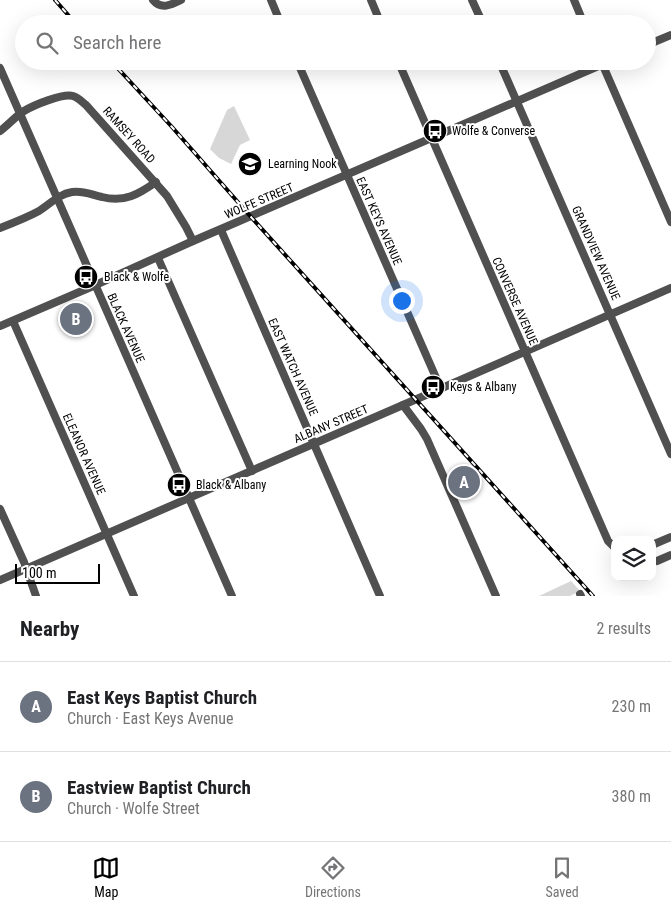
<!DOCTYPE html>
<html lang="en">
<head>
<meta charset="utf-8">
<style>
  :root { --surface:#fff; --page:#f2f2f2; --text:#202124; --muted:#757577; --line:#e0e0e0; --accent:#000 }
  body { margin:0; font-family:"Roboto Condensed",sans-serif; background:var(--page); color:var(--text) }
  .controls { position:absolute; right:15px; bottom:15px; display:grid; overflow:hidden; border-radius:10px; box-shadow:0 5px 20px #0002 }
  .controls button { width:45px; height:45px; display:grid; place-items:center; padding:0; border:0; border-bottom:1px solid var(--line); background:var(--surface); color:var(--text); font:25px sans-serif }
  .scale { position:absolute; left:15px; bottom:12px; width:85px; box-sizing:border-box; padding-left:5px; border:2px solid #000; border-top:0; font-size:14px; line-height:18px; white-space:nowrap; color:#000; -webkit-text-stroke:4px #fff; paint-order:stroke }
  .you { position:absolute; left:401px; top:300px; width:18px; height:18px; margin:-12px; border:4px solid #fff; border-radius:50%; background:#1a73e8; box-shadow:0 0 0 8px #1a73e833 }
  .badge { display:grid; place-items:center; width:32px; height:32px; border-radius:50%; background:var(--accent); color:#fff; font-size:16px; font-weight:700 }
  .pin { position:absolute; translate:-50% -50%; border:2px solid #fff; box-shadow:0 1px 5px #0006 }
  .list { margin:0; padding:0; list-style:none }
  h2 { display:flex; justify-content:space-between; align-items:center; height:65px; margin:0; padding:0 20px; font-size:21px }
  h2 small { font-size:16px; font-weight:400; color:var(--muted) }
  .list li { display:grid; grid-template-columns:32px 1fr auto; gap:15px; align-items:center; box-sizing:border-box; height:90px; padding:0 20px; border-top:1px solid var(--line) }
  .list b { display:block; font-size:19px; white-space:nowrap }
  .list p { margin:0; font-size:16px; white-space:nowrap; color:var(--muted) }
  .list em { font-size:16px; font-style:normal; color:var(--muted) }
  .icon { flex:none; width:28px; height:28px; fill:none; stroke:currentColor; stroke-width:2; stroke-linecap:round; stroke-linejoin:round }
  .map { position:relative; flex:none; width:671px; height:596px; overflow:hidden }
  .search { position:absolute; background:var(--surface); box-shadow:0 5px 20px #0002; left:15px; right:15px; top:15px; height:55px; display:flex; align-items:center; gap:12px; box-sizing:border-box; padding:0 18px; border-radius:28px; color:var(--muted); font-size:19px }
  .sheet { height:245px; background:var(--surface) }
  nav { display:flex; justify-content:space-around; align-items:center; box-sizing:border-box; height:70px; border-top:1px solid var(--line); background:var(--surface); font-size:14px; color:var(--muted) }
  nav a { display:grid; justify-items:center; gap:2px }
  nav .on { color:var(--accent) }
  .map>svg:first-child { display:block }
  .green { fill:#d7d7d7 }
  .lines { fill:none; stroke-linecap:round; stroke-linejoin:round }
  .minor { stroke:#505050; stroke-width:8 }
  .rail-casing { stroke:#000; stroke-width:4 }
  .rail { stroke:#fff; stroke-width:2; stroke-dasharray:5.5; stroke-linecap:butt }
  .labels { text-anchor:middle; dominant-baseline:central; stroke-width:4; stroke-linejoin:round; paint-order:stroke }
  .poi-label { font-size:12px; fill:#000; stroke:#fff; text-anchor:start }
  .street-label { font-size:12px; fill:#000; stroke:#fff }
</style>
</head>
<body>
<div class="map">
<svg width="671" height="596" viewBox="0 0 671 596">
  <rect width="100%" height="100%" fill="#fff"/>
  <g class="green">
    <path d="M234 106 250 140 240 145 231 164 219 158 210 149 227 110Z"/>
    <path d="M571 581 580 591 570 596H539Z"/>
  </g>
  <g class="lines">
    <g class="minor">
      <path d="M153 0C161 10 171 5 181 0"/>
      <path d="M271 0 281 24"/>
      <path d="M371 0 381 24"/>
      <path d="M472 0 483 24"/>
      <path d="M574 0 584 24"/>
      <path d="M647 45 671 35"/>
      <path d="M297 61 441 389"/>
      <path d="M398 61 608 541 615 548"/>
      <path d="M499 61 671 454"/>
      <path d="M601 61 671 222"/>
      <path d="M0 68 232 596"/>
      <path d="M0 131C8 125 16 116 24 111 34 105 63 93 73 96 79 98 82 102 86 105L167 196 186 227 193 241"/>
      <path d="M0 228C13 223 26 218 39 211 50 204 59 194 72 192 83 190 92 195 102 197 124 203 139 194 156 182"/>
      <path d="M221 230 380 596"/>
      <path d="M158 258 252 471"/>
      <path d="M13 321 134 596"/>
      <path d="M0 326 91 287 193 241 610 61"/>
      <path d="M403 405 421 429 427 439 496 596"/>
      <path d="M0 509 24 562 36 596"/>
      <path d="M652 545 671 537"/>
      <path d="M657 561 671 555"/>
      <path d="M0 580 403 405 671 288"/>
      <path d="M580 594 581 596"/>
    </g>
    <g class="rail-casing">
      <g id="rail">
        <path d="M55 0 76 24"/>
        <path d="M111 61 172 127 251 217 593 596"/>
      </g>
    </g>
    <use href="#rail" class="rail"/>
  </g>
  <defs>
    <g id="bus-disc" transform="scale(1.25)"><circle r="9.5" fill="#000" stroke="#fff"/><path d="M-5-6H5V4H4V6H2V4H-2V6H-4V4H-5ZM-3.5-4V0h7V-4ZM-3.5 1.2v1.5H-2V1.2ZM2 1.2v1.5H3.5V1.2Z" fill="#fff"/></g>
    <g id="school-disc" transform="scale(1.25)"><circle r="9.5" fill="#000" stroke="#fff"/><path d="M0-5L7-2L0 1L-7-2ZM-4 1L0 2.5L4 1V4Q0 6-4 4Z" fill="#fff"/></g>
  </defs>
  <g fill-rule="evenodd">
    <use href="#bus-disc" x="435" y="131"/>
    <use href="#school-disc" x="250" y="164"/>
    <use href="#bus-disc" x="86" y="277"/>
    <use href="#bus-disc" x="433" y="387"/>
    <use href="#bus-disc" x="179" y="485"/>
  </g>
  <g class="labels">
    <g class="poi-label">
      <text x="452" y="131">Wolfe &amp; Converse</text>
      <text x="268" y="164">Learning Nook</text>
      <text x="104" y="277">Black &amp; Wolfe</text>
      <text x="450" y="387">Keys &amp; Albany</text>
      <text x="196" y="485">Black &amp; Albany</text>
    </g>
    <g class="street-label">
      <text transform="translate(129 135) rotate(48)">RAMSEY ROAD</text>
      <text transform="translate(259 201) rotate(-23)">WOLFE STREET</text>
      <text transform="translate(379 221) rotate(66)">EAST KEYS AVENUE</text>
      <text transform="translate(596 253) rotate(66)">GRANDVIEW AVENUE</text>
      <text transform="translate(515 301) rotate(66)">CONVERSE AVENUE</text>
      <text transform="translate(126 328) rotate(66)">BLACK AVENUE</text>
      <text transform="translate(293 367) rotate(66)">EAST WATCH AVENUE</text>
      <text transform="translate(331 424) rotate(-23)">ALBANY STREET</text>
      <text transform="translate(84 454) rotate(66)">ELEANOR AVENUE</text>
    </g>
  </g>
</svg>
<div class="controls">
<button><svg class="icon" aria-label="layers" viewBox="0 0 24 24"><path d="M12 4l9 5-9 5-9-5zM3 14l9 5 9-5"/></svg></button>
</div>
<div class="scale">100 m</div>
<div class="you"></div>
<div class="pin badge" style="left:464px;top:482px;background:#6b7280">A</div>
<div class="pin badge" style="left:76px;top:319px;background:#6b7280">B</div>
<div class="search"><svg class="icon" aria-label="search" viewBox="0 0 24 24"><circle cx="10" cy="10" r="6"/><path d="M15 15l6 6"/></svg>Search here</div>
</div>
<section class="sheet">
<h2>Nearby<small>2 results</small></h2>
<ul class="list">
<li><span class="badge" style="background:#6b7280">A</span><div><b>East Keys Baptist Church</b><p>Church · East Keys Avenue</p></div><em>230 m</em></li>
<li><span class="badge" style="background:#6b7280">B</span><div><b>Eastview Baptist Church</b><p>Church · Wolfe Street</p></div><em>380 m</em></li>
</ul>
</section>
<nav>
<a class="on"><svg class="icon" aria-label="map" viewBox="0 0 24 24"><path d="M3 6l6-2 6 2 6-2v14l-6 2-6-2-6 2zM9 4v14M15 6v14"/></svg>Map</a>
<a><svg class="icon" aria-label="directions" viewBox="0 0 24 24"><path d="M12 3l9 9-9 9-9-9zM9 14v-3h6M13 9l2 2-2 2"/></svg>Directions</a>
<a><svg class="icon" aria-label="saved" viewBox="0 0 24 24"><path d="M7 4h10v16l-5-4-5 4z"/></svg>Saved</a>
</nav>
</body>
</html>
